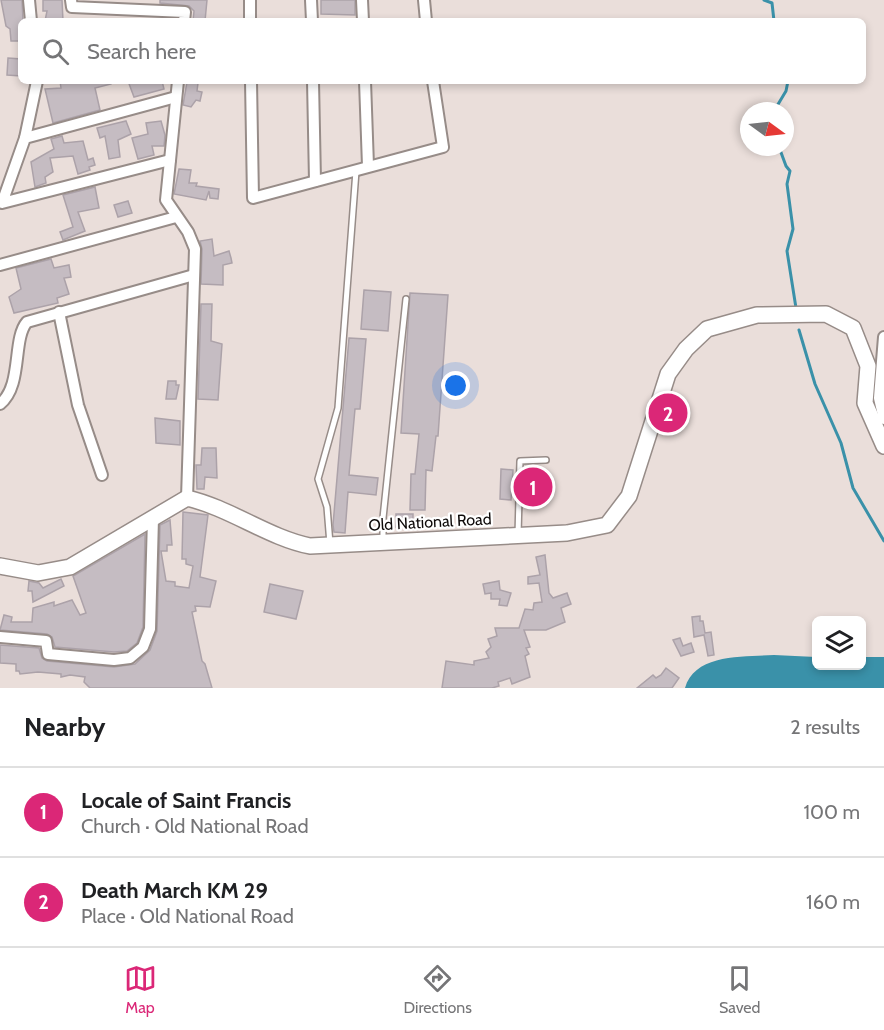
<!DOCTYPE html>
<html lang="en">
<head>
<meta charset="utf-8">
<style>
  :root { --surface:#fff; --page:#f6f6f6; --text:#202124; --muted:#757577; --line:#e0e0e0; --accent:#db2777 }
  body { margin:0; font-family:Cabin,sans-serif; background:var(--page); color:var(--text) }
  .controls { position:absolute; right:18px; bottom:18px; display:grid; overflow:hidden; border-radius:9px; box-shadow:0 3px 9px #0003 }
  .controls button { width:54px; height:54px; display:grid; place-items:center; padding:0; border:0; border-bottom:2px solid var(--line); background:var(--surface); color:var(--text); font:30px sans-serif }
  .compass { position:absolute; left:740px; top:102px; width:54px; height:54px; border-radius:50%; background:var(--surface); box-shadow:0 3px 9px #0003; rotate:105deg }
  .you { position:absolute; left:456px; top:386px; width:21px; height:21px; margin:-15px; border:4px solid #fff; border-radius:50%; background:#1a73e8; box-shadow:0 0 0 9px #1a73e833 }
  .badge { display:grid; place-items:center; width:39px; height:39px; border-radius:50%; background:var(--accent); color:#fff; font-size:20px; font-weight:700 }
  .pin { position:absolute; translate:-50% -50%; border:3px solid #fff; box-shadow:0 2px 6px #0006 }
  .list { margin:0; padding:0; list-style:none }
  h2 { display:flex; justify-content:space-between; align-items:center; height:78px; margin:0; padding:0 24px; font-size:26px }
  h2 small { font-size:20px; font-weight:400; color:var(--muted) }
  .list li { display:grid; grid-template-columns:39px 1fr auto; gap:18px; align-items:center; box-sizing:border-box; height:90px; padding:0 24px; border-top:2px solid var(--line) }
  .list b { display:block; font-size:22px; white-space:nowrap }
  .list p { margin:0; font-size:20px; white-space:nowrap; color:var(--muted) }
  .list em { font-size:20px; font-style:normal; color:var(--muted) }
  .icon { flex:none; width:33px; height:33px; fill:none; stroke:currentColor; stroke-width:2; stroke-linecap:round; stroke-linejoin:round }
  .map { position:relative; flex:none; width:884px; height:688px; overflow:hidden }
  .search { position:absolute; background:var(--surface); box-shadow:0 3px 9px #0003; left:18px; right:18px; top:18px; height:66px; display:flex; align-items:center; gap:15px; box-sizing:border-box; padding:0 21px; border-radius:9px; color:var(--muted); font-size:22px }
  .sheet { height:258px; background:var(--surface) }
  nav { display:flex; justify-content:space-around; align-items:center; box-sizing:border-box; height:84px; border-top:2px solid var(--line); background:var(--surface); font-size:16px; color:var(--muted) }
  nav a { display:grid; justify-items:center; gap:3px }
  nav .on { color:var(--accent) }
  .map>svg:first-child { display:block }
  .water { fill:#3a91a9 }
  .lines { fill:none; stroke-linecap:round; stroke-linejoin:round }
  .stream { stroke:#3a91a9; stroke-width:3 }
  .building { fill:#c5bcc2; stroke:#aca2a9; stroke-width:1.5 }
  .lane-casing { stroke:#978c88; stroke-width:8 }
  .street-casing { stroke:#978c88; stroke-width:14 }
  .secondary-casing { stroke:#978c88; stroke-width:18 }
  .lane { stroke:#fff; stroke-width:5 }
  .street { stroke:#fff; stroke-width:10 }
  .secondary { stroke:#fff; stroke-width:15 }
  .labels { text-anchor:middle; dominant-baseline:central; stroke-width:4.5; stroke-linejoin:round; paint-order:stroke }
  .street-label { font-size:16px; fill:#0e0a09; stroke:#fff }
</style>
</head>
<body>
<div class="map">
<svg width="884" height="688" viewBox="0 0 884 688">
  <rect width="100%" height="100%" fill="#eadeda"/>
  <path class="water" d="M774 655 816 657V666H862V657H884V688H685C695 653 744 657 774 655Z"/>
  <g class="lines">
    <g class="stream">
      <path d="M764 0 772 3 774 21"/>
      <path d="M774 111 786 91 788 81"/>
      <path d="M779 147 786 166 790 171 787 184 793 229 787 251 796 308"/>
      <path d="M799 330 815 384 841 443 853 488 884 541"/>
    </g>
  </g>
  <g class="building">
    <path d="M1 0H22L23 21H21V41H11L10 29 6 26Z"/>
    <path d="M43 0H62L63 21H45L47 11H43Z"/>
    <path d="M160 0H207L205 21H193L194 11 189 6 160 3Z"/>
    <path d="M321 0H355V15L321 14Z"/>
    <path d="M8 58 21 59V76L7 75Z"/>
    <path d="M60 81H111V84L95 88 100 110 53 123 45 89 61 88Z"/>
    <path d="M128 81H162L164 89 134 97Z"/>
    <path d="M187 82 198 83 197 91 202 92 200 101 196 100 191 107 183 105Z"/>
    <path d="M126 121 131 134 118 140 120 157 109 159 105 136 100 138 97 128Z"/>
    <path d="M161 121 165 135 164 146H152L154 155 138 159 132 138 148 134 146 123Z"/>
    <path d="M62 136 64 143 83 141 88 160 93 158 95 165 89 167 90 170 78 174 73 156 50 158 53 172 45 177 46 183 35 187 31 162 54 149 51 139Z"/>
    <path d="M179 169 191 170 189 183H197L196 186 219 189 218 199 210 198 209 191 206 200 174 194Z"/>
    <path d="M95 187 99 208 78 212 85 231 63 240 60 232 73 227 63 195Z"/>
    <path d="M128 201 132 213 118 217 114 205Z"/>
    <path d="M212 239 214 256 229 251 231 258 232 263 223 265V285L201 284 202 249 200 241Z"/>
    <path d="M51 259 54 268 69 265 71 277 64 278 69 294 57 298 58 303 14 313 9 297 21 289 16 268Z"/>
    <path d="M364 290 391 292 388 331 361 329Z"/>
    <path d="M410 293 448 295 438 436H436L432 471 426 470 425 510H410L411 474H415L419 434 401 433Z"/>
    <path d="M201 304H212L211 341 222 344 218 400 198 399Z"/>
    <path d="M349 338 366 339 360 409H355L349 475 378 478 376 495 348 492 345 533 334 532 333 525Z"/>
    <path d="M168 381H176V385H179L176 399H166Z"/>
    <path d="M155 418 180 421V445L156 443Z"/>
    <path d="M202 448H216L217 478 205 477 204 489H197L196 465H201Z"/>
    <path d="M501 469 513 470 511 500 500 499Z"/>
    <path d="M183 512 208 515 200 577 216 581 210 607 195 606 196 611 192 612 202 661 205 664 212 688H90L84 682 85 677 70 675 61 677V674L38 672 20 674 19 671H16V664L0 663V645L39 648 42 658 47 661 114 667 135 664 150 650 157 631 160 525 170 520 172 545H167V551H161L166 581 175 582V586L189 588 193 566 186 564V559H182Z"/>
    <rect x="396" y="514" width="17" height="13"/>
    <path d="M145 534 143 627 137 643 127 651 114 652 55 647 52 637 47 634 0 630 4 615 12 617 11 622H32L33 608 54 602V606L72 600 80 615 86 613 73 576Z"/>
    <path d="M545 555 549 593 553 598 567 593 571 604 561 608 565 622 546 630H524L530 647 526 648 529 654 525 656 530 677 512 684 510 678 498 682 499 686 492 688H442L446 661 474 665V661L489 658 486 652 491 647 488 639 497 636 495 628H519L525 609 533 610 534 603 542 602 539 583 528 584V577L540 575 536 557Z"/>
    <path d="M61 579 64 586 33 602 32 591H28L29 581 39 583 43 588Z"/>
    <path d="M499 581 500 590 511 593 507 606 499 605 500 599H491V593L485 594 483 584Z"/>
    <path d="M270 584 303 591 296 619 264 612Z"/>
    <path d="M700 616V621H703L705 633 711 632 714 655 708 656 704 635 694 637 692 617Z"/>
    <path d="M680 638 683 646 691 643 694 652 681 656 673 640Z"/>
    <path d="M666 668 679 678 672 688H637L653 675 656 678 661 675Z"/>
  </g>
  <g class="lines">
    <g class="lane-casing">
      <g id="lane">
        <path d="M518 535 520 461 546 460"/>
        <path d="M383 542V518L406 299"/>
        <path d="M330 544 327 507 318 479 338 408 356 171"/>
      </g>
    </g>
    <g class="street-casing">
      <g id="street">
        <path d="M29 0 31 21"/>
        <path d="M71 0 72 7 185 12 184 21"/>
        <path d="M250 0V21"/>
        <path d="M311 0 312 21"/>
        <path d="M362 0 363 21"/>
        <path d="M424 0 426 21"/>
        <path d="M178 81 166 200 188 232 195 249 187 498"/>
        <path d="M251 81 253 198 443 147 433 81"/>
        <path d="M313 81 315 181"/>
        <path d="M365 81 368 166"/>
        <path d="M25 138 37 81"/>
        <path d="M170 160 2 203 25 138 176 97"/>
        <path d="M0 265 176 217"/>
        <path d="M59 312 78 405 102 475"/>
        <path d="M884 337 879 398 884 419"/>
        <path d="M0 404C23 386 12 339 27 322L194 275"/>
        <path d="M0 637 46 641 48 654 114 660 130 658 143 647 150 629 153 518"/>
      </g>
    </g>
    <g class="secondary-casing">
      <path id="secondary" d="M0 566 38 573 70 567 187 498C230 508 269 538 310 546L567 533 607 525 629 496 668 374 686 349 707 329 757 315 826 314 853 328 868 366 865 403 884 446"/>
    </g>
    <use href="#lane" class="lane"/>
    <use href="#street" class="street"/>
    <use href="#secondary" class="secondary"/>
  </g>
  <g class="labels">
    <g class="street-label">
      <text transform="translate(430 522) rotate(-3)">Old National Road</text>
    </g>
  </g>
</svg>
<div class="controls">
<button><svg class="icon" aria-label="layers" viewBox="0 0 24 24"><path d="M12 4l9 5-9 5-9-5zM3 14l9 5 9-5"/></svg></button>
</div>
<svg class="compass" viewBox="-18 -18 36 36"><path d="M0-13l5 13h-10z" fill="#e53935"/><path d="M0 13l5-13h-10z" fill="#757577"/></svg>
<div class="you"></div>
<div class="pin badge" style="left:533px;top:487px">1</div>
<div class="pin badge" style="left:668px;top:413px">2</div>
<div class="search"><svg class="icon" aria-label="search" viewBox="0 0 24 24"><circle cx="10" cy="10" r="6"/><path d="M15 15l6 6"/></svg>Search here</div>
</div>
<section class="sheet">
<h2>Nearby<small>2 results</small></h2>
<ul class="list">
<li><span class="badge">1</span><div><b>Locale of Saint Francis</b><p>Church · Old National Road</p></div><em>100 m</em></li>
<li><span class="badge">2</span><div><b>Death March KM 29</b><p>Place · Old National Road</p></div><em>160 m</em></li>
</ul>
</section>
<nav>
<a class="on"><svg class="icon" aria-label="map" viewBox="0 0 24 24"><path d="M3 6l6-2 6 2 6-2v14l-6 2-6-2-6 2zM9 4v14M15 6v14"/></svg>Map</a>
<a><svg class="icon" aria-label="directions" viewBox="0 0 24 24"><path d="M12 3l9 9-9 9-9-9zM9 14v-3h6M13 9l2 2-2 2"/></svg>Directions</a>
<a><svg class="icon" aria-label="saved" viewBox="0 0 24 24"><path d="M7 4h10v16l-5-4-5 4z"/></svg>Saved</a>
</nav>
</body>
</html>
